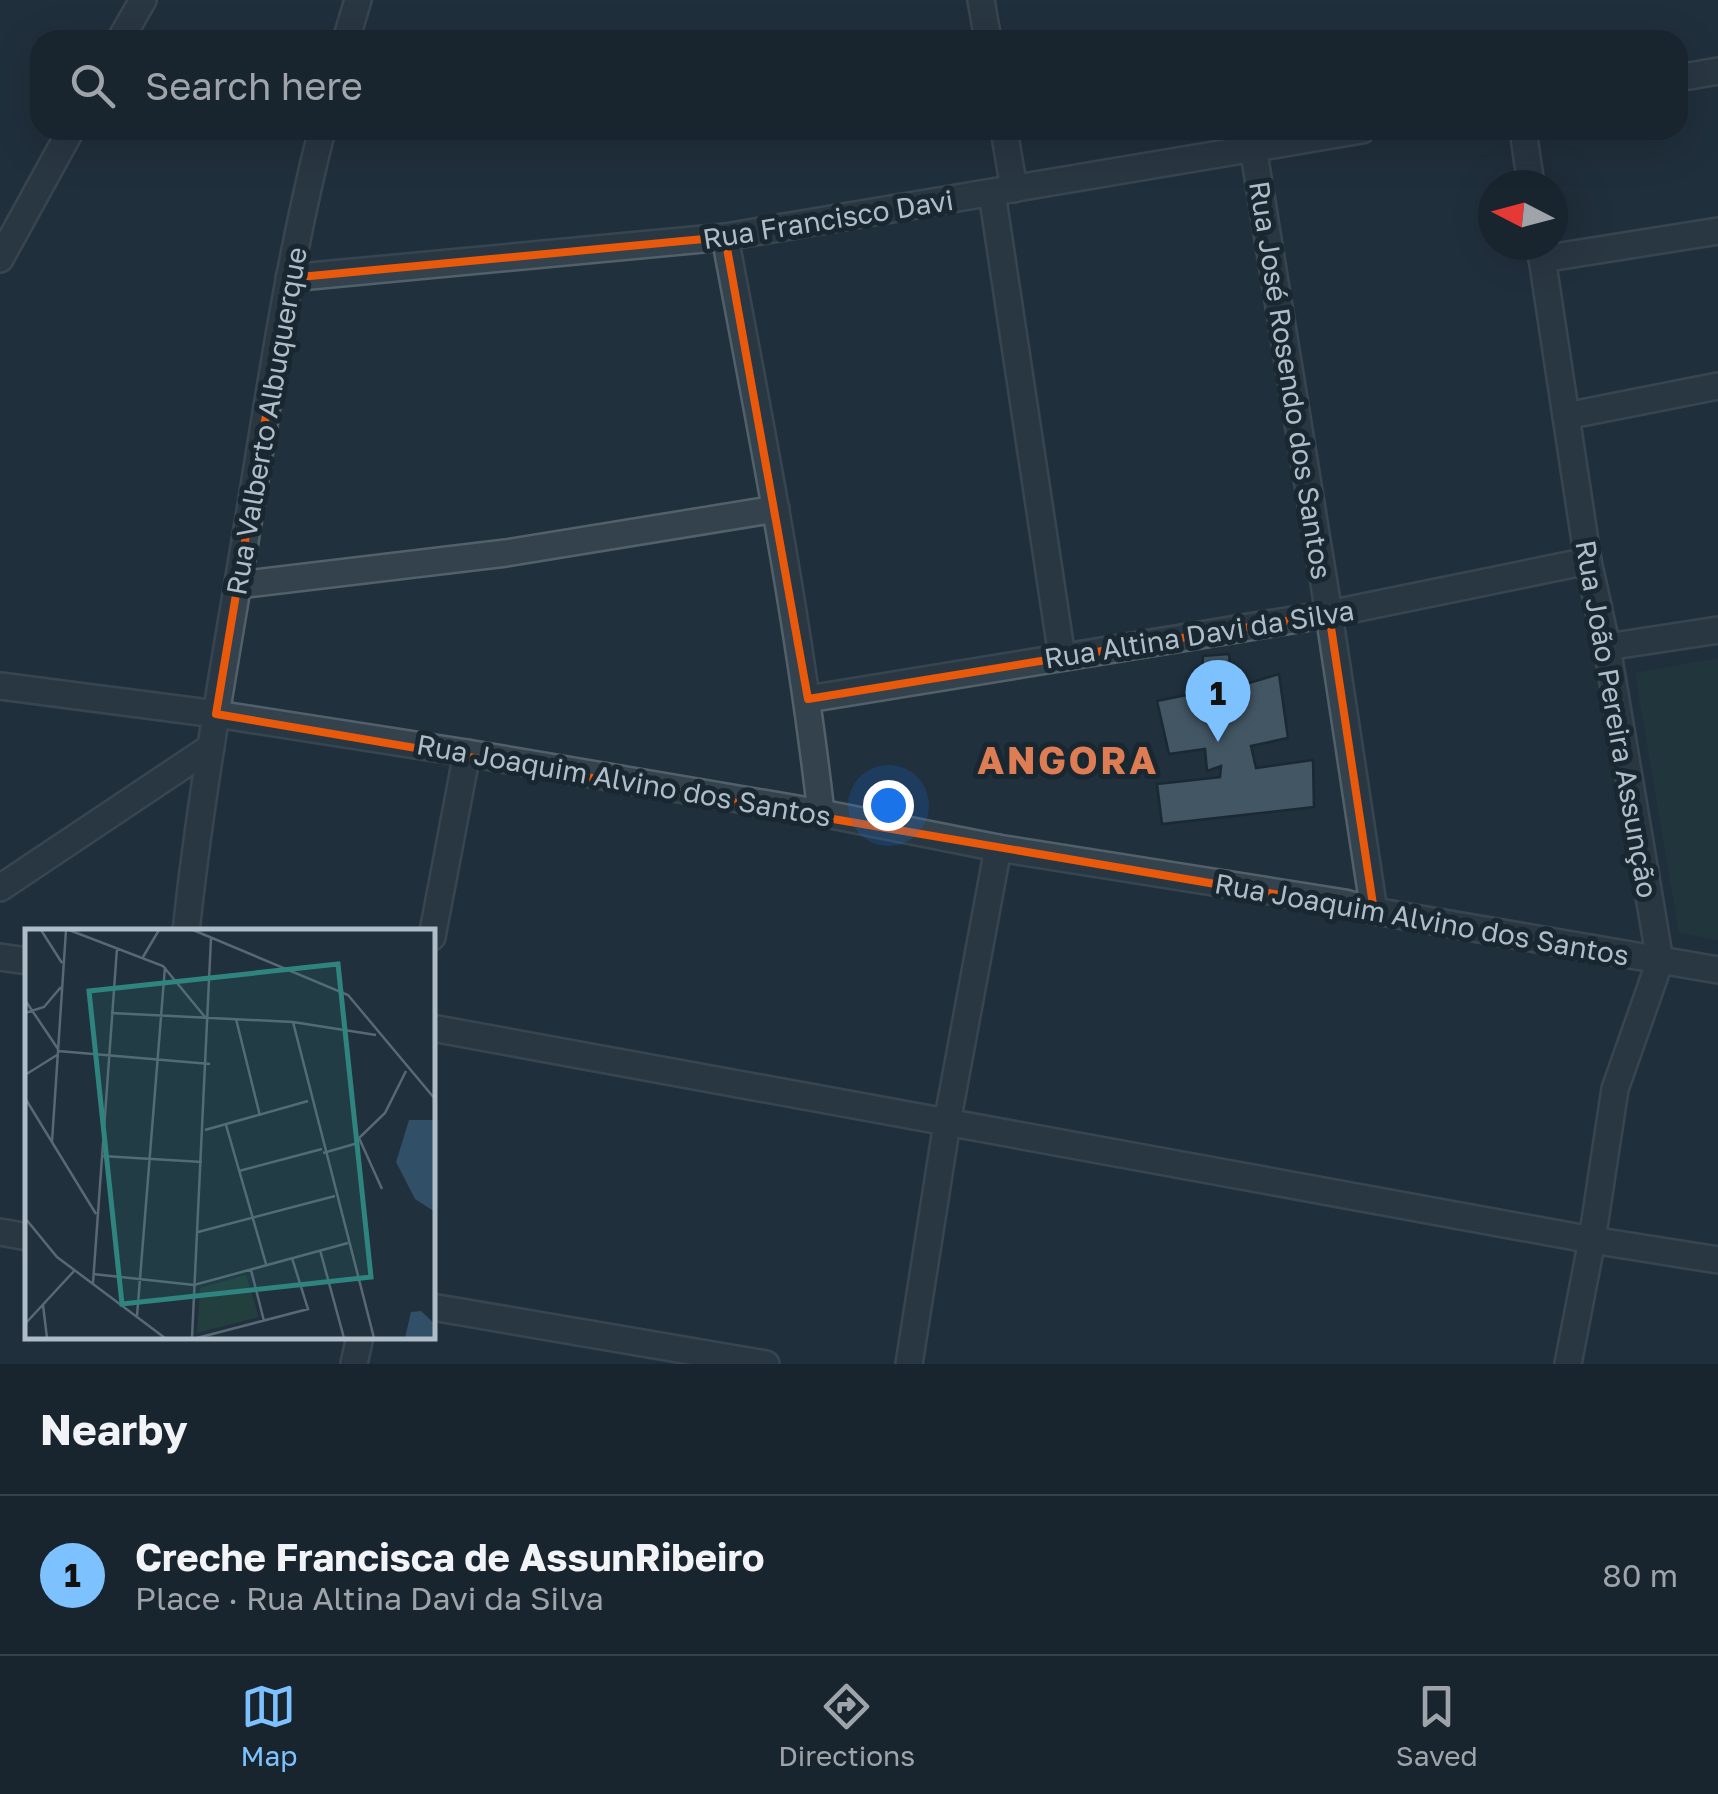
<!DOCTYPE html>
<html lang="en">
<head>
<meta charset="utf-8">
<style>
  :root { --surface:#18242e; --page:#212c36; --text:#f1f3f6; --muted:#9fa4aa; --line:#36414a; --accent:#7dc2ff }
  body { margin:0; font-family:"Golos Text",sans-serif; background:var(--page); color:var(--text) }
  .compass { position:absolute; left:1478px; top:170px; width:90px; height:90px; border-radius:50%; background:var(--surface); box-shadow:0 10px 40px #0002; rotate:276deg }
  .you { position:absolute; left:888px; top:805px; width:35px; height:35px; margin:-25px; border:8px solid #fff; border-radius:50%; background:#1a73e8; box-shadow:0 0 0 15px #1a73e833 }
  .badge { display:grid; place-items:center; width:65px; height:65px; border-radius:50%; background:var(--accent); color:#111; font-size:32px; font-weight:700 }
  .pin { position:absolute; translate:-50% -82px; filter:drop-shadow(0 2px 5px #0008) }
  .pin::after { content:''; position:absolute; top:52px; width:35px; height:30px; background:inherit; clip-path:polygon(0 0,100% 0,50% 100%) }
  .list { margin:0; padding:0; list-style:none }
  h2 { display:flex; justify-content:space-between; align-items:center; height:130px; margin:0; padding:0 40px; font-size:42px }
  h2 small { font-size:32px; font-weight:400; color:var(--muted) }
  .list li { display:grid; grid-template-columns:65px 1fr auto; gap:30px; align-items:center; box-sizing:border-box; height:160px; padding:0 40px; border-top:2px solid var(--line) }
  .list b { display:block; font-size:38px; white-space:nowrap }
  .list p { margin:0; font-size:32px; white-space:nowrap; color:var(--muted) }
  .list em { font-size:32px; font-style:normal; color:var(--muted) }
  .icon { flex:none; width:55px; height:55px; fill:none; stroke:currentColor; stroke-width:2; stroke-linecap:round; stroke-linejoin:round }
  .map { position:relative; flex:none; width:1718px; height:1364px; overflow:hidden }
  .search { position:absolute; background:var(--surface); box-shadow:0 10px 40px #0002; left:30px; right:30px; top:30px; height:110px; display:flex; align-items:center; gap:25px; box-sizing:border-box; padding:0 35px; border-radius:30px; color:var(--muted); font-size:38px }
  .sheet { height:290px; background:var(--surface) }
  nav { display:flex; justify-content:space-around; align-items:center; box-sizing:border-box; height:140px; border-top:2px solid var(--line); background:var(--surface); font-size:28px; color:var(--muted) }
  nav a { display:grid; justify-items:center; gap:5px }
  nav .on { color:var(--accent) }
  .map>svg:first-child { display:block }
  .green { fill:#223e3d }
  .building { fill:#435664; stroke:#1b2933; stroke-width:2.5 }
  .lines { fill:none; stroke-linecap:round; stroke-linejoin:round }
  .street-casing { stroke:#52606a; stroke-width:30 }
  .street { stroke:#34424d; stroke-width:25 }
  .marked { fill:none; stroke:#e8590c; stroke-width:8; stroke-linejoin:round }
  .labels { text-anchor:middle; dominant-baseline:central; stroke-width:10; stroke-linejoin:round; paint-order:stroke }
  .street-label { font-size:28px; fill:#afbdc9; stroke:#192731 }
  .district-label { font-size:38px; font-weight:bold; letter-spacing:2.5px; fill:#de7c54; stroke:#192731 }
  .inset-road { fill:none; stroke:#596875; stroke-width:2.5 }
  .view { fill:#2f8480; fill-opacity:0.15; stroke:#2f8480; stroke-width:5 }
  .inset-edge { fill:none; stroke:#afbdc9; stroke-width:5 }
</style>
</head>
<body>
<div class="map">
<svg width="1718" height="1364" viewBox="0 0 1718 1364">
  <rect width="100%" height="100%" fill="#20303d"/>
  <path class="green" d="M1718 658V940L1679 933 1635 673Z"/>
  <path class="building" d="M1229 654 1232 688 1279 674 1288 738 1251 746 1256 768 1313 760 1314 807 1162 824 1157 784 1220 777 1221 766 1207 771 1205 749 1169 754 1157 701 1201 692 1203 656Z"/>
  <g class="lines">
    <g class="street-casing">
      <g id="street">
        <path d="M981 0 988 40"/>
        <path d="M120 40 143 0"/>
        <path d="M346 40 358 0"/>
        <path d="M1678 78 1718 71"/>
        <path d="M1004 130 1014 189"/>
        <path d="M1523 130 1531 185"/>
        <path d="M1253 147 1329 614 1374 911"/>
        <path d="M992 193 1062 657"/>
        <path d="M725 237C761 429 799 619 821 813"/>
        <path d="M1540 245 1588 561 1607 647 1660 961 1615 1089 1592 1240 1568 1364"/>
        <path d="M0 259 71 130"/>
        <path d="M1542 259 1718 231"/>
        <path d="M289 278 725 237 1362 130"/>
        <path d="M1566 416 1718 386"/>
        <path d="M238 585 506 553 776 509"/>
        <path d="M1607 647 1718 630"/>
        <path d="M0 686 216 714 467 753 821 813 998 848 1345 903 1374 911 1718 970"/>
        <path d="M808 699 1329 614 1588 561"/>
        <path d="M0 888 211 747"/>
        <path d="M186 932C201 790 227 651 250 511 271 383 290 255 322 130"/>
        <path d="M432 937 467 753"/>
        <path d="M0 957 28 961"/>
        <path d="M432 1028 1592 1240 1718 1260"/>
        <path d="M0 1232 28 1237"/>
        <path d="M432 1307 766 1364"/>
        <path d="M354 1364 360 1336"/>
        <path d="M909 1364 947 1123 998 848"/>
      </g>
    </g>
    <use href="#street" class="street"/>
  </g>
  <path d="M0 0H1718V1364H0ZM725 237 808 699 1329 614 1374 911 216 714 289 278Z" fill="#20303d" fill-opacity=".55" fill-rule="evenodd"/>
  <path class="marked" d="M725 237 808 699 1329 614 1374 911 216 714 289 278Z"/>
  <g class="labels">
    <g class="street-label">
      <text transform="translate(828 219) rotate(-9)">Rua Francisco Davi</text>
      <text transform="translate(1291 380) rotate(81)">Rua José Rosendo dos Santos</text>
      <text transform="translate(266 421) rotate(-80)">Rua Valberto Albuquerque</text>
      <text transform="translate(1199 634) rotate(-9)">Rua Altina Davi da Silva</text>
      <text transform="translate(1617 719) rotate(80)">Rua João Pereira Assunção</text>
      <text transform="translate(624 780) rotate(10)">Rua Joaquim Alvino dos Santos</text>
      <text transform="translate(1422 919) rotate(10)">Rua Joaquim Alvino dos Santos</text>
    </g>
    <g class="district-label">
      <text x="1068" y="759">ANGORA</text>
    </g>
  </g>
  <g transform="translate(25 929)">
    <rect width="410" height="410" fill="#20303d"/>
    <path d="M221 346 234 388 172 404 175 359Z" fill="#223e3d"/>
    <path d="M384 191H410V283L390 270 371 233ZM396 382 410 395V409H380L386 383Z" fill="#314f66"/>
    <path class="inset-road" d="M16 1 37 34M44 1 138 37 180 88M168 1 323 66 410 170M118 28 134 1M0 71 33 120M0 84 19 78 36 58M86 84 268 93 351 106M211 90 235 187M268 93 349 409M33 122 185 135M0 146 32 126M0 169 71 285M201 196 241 335M180 201 283 172M27 213 41 1M298 224 333 214M77 227 177 233M214 242 297 220M357 260 334 209 360 184 381 142M0 289 32 328 140 409M173 303 310 267M295 321 319 409M226 341 239 392M68 345 169 356 323 314M68 354 92 19M18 376 22 409M112 387 140 38M0 395 50 341M167 409 186 9M172 409 283 380 267 329"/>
    <path class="view" d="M313 35 346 348 97 375 64 62Z"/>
    <rect width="410" height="410" class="inset-edge"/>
  </g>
</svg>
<svg class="compass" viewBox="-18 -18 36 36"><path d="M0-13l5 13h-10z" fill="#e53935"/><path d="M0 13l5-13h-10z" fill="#9fa4aa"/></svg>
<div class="you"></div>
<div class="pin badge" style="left:1218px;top:742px">1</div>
<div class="search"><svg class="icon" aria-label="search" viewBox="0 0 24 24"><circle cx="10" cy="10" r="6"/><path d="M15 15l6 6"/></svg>Search here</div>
</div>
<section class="sheet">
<h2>Nearby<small></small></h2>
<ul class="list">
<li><span class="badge">1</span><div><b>Creche Francisca de AssunRibeiro</b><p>Place · Rua Altina Davi da Silva</p></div><em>80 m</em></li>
</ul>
</section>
<nav>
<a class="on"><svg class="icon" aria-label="map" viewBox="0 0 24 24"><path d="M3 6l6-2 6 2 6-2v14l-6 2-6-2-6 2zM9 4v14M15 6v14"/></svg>Map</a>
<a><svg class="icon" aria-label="directions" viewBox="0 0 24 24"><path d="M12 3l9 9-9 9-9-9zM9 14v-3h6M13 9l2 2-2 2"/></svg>Directions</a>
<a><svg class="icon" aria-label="saved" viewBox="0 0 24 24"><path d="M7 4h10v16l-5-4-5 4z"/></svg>Saved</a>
</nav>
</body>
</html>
